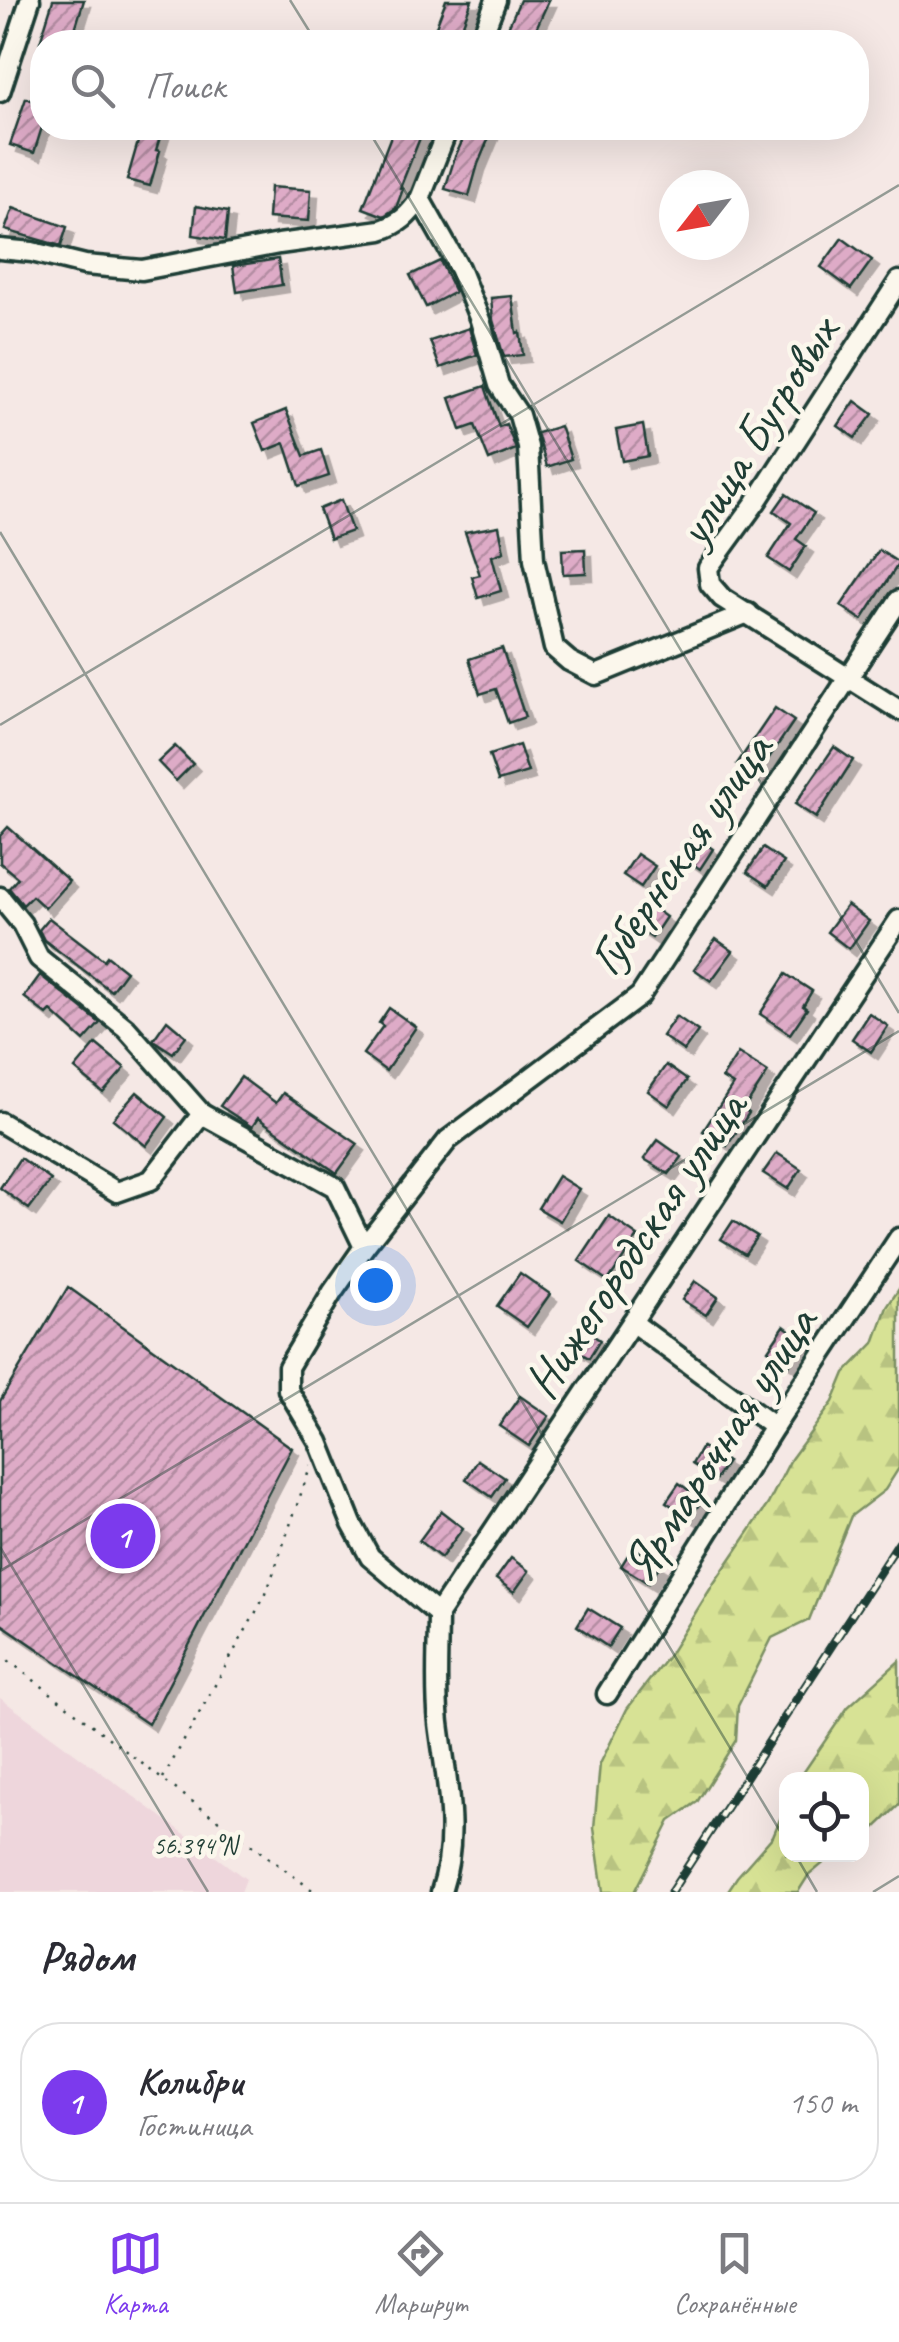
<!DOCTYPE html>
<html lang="ru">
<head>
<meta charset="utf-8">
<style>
  :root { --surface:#fff; --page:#f7f7f7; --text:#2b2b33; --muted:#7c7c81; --line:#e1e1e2; --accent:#7c3aed }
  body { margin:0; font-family:Caveat,sans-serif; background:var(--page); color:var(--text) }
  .controls { position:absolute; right:30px; bottom:30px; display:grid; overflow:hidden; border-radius:20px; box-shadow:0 10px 40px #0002 }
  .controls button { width:90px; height:90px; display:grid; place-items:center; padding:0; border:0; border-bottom:2px solid var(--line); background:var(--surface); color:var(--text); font:50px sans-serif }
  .compass { position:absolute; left:659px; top:170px; width:90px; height:90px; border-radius:50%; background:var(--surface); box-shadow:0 10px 40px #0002; rotate:239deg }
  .you { position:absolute; left:375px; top:1285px; width:35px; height:35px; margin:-25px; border:8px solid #fff; border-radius:50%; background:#1a73e8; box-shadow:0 0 0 15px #1a73e833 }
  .badge { display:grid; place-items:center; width:65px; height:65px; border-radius:50%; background:var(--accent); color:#fff; font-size:32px; font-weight:700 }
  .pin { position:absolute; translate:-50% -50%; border:5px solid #fff; box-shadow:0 2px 10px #0006 }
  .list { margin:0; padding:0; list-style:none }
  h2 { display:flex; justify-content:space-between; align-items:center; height:130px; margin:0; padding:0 40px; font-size:42px }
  h2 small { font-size:32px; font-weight:400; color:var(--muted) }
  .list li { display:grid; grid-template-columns:65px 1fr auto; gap:30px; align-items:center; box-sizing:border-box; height:160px; margin:0 20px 20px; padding:0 20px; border:2px solid var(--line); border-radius:40px }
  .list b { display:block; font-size:38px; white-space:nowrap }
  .list p { margin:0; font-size:32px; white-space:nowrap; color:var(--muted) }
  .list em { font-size:32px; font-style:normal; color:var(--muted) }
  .icon { flex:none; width:55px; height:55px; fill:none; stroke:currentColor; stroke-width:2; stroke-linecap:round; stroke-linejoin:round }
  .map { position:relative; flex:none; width:899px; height:1892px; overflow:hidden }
  .search { position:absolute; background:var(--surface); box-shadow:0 10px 40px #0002; left:30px; right:30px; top:30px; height:110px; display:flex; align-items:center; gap:25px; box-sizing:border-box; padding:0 35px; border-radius:40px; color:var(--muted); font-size:38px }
  .sheet { height:310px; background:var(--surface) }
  nav { display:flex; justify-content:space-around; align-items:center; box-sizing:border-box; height:140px; border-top:2px solid var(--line); background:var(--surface); font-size:28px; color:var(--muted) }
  nav a { display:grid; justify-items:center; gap:5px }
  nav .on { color:var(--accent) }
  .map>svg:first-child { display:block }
  .built { fill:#eed6dc }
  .forest { fill:url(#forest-firs); stroke:#7b9064; stroke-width:2.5 }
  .building { fill:url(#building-hatch); stroke:#1f3d34; stroke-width:2.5; filter:url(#shadow) }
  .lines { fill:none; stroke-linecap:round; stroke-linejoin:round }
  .minor-casing { stroke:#1f3d34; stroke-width:25 }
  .path { stroke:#1f3d34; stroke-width:2.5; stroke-dasharray:2.5 8; stroke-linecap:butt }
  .minor { stroke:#fbf7ec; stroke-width:18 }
  .rail-casing { stroke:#1f3d34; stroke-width:9 }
  .rail { stroke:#fbf7ec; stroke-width:5; stroke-dasharray:15; stroke-linecap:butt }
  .ticks { fill:none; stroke:#1f3d34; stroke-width:2.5; stroke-opacity:0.45 }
  .labels { text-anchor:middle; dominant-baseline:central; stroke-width:9; stroke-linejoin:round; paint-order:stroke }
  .street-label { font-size:50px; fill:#1f3d34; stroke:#fbf7ec }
  .ticks-label { font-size:25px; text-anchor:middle; fill:#1f3d34; stroke:#fbf7ec; stroke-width:9; stroke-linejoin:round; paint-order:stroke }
</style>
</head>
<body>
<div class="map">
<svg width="899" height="1892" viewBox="0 0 899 1892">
  <defs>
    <pattern id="forest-firs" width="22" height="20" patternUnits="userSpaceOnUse" patternTransform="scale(2.5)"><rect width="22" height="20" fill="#d7e295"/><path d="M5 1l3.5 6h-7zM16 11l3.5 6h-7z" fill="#b8c381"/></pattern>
    <pattern id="building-hatch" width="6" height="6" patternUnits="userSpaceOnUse" patternTransform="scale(2.5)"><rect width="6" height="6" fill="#deabc7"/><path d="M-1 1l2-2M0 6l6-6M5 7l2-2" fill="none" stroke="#b38ca2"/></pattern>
    <filter id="shadow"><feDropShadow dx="7" dy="7" stdDeviation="0" flood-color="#0004"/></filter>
  </defs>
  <rect width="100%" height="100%" fill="#f5e8e5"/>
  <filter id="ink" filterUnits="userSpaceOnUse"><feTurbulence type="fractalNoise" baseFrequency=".01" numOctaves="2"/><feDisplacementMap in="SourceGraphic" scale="20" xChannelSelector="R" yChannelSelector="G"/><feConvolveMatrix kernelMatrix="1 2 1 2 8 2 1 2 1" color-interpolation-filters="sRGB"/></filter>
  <g filter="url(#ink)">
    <path class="built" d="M0 1698 246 1879 241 1892H0Z"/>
    <g class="forest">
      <path d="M899 1289V1468L885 1490 851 1516 809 1620 772 1638 738 1706 736 1740 697 1802 670 1821 634 1892H603L594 1828 600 1764 627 1709 669 1655 714 1583 768 1504 791 1459 833 1402 845 1373 874 1343 887 1307Z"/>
      <path d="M899 1661V1805L873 1830 862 1837V1780L799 1779 848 1707Z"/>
      <path d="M786 1805V1854L833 1855 808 1876 798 1892H727L737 1877 773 1836Z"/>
    </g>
    <g class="building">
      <path d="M53 0H84L71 42H40Z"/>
      <path d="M446 0H472L456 42H430Z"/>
      <path d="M520 0H549L530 42 506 32Z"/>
      <path d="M26 98 42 104V127L34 153 10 145Z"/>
      <path d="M142 128H163L156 150 160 151 150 186 127 180Z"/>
      <path d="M394 128H424L400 188 403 189 396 208 384 216 363 208Z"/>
      <path d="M468 128H493L478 164 469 196 445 189 455 157Z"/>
      <path d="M270 187 311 190 309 221 268 218Z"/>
      <path d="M196 206 228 212 225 240 193 235Z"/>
      <path d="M13 208 67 227 61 246 5 230Z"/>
      <path d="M842 238 872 260 851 289 821 267Z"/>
      <path d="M278 259 282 285 237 292 233 266Z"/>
      <path d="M440 261 455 292 426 307 410 275Z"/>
      <path d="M512 296 517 333 520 332 523 355 504 357 493 320 491 298Z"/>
      <path d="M469 328 477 355 440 368 430 341Z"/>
      <path d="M485 386 499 427 506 424 516 449 489 460 475 425 461 430 450 398Z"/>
      <path d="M855 401 873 414 855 438 838 426Z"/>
      <path d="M286 410 304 456 321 450 329 476 299 486 285 443 265 451 254 423Z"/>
      <path d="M643 425 648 456 622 461 616 430Z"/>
      <path d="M560 426 571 459 547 467 537 433Z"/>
      <path d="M786 494 814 513 796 539 806 546 789 572 768 558 791 523 774 511Z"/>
      <path d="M341 500 352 531 330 539 319 509Z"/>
      <path d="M499 526 504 552 492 556 501 591 478 598 472 577 480 575 465 532Z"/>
      <path d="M585 549 586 573 563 574 562 550Z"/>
      <path d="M879 550 899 563 862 620 841 606Z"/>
      <path d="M502 648 525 717 508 723 496 689 480 694 469 659Z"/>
      <path d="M775 708 794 721 756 777 737 764Z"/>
      <path d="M519 745 528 772 498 781 489 755Z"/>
      <path d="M175 746 193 764 176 781 158 762Z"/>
      <path d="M834 747 853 760 816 818 795 804Z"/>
      <path d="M8 827 69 881 45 908 32 896 23 905 9 888 18 878 0 863V836Z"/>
      <path d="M693 835 713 849 700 869 680 855Z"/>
      <path d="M763 848 784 862 768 886 747 872Z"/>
      <path d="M637 854 655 866 641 887 623 875Z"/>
      <path d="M648 904 666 917 652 938 634 926Z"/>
      <path d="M847 905 869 921 849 949 827 932Z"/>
      <path d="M49 918 104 960 107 956 126 971 111 991 44 940 39 930Z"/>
      <path d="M716 939 733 951 711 981 694 969Z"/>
      <path d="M786 974 812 991 803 1006 807 1009 790 1034 760 1014Z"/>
      <path d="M40 975 100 1023 84 1041 51 1011 47 1015 24 997Z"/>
      <path d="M389 1008 416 1027 386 1071 363 1054 383 1026 379 1023Z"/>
      <path d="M869 1013 888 1026 871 1052 852 1039Z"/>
      <path d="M676 1016 698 1031 684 1051 662 1036Z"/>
      <path d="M167 1020 186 1036 173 1053 153 1040Z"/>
      <path d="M96 1044 125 1068 103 1093 75 1069Z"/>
      <path d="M738 1053 768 1072 744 1109 749 1113 727 1146 703 1131 733 1085 722 1078Z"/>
      <path d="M666 1065 687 1080 669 1106 648 1091Z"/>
      <path d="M241 1077 276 1103 283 1093 358 1144 337 1173 258 1118 252 1127 220 1106Z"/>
      <path d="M137 1092 167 1117 146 1146 113 1119Z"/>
      <path d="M658 1140 682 1157 669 1174 644 1159Z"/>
      <path d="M777 1153 801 1169 788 1189 763 1173Z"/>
      <path d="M20 1158 51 1180 29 1209 0 1188Z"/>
      <path d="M558 1176 579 1189 560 1221 538 1208Z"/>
      <path d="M609 1216 638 1236 608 1281 579 1261Z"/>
      <path d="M733 1221 757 1236 745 1254 721 1239Z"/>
      <path d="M520 1273 550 1294 527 1327 497 1306Z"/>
      <path d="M695 1281 718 1297 706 1315 682 1300Z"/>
      <path d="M68 1287 292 1448 148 1724 0 1623V1401Z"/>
      <path d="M579 1326 600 1340 589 1358 567 1345Z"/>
      <path d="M784 1326 805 1341 789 1365 768 1350Z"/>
      <path d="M520 1396 549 1416 529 1446 499 1426Z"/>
      <path d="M702 1447 727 1462 716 1479 692 1464Z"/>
      <path d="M478 1460 505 1478 492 1497 466 1479Z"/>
      <path d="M679 1483 702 1500 690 1518 666 1502Z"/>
      <path d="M441 1511 463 1528 441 1558 419 1541Z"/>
      <path d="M633 1547 660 1565 648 1583 621 1566Z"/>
      <path d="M511 1558 529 1571 514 1592 496 1579Z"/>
      <path d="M588 1608 620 1628 608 1647 577 1626Z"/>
    </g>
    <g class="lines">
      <g class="minor-casing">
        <g id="minor">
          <path d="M480 42 496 0"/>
          <path d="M0 92 30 0"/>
          <path d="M448 128 420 199 459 268 480 320 499 385 519 415 528 447 534 560 554 648 569 661 596 675 748 613"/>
          <path d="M0 249 32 252 85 265 142 270 279 244 381 230C400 224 409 215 420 199"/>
          <path d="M899 281 756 502 708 568 710 584 722 598 899 710"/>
          <path d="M0 897 22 924 39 958 126 1028 202 1114 335 1187 364 1247 332 1293 288 1367V1390L319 1442 352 1524 370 1557 438 1614C438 1650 435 1688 439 1723 446 1781 460 1834 441 1892"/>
          <path d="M0 1122 117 1192 151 1180 202 1114"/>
          <path d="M364 1247 448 1140 640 996 899 600"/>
          <path d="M632 1322 774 1427"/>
          <path d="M438 1614 899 920"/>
          <path d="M607 1694 774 1427 899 1238"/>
        </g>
      </g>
      <g class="path">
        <path d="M0 1654 162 1779 315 1892"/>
        <path d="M163 1778 266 1594 311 1465"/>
      </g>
      <use href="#minor" class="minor"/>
      <g class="rail-casing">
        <path id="rail" d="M671 1892 899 1542"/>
      </g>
      <use href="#rail" class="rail"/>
    </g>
  </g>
  <path class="ticks" d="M290 0 316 42M367 128 899 1013M0 532 786 1841M0 725 899 185M0 1547 208 1892M0 1571 899 1031M795 1854 817 1892M873 1892 899 1876"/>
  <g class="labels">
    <g class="street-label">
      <text transform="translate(757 431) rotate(-58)">улица Бугровых</text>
      <text transform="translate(680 854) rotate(-55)">Губернская улица</text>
      <text transform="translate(635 1245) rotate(-56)">Нижегородская улица</text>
      <text transform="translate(719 1444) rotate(-57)">Ярмарочная улица</text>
    </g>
  </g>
  <g class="ticks-label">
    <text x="195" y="1854">56.394°N</text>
  </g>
</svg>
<div class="controls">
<button><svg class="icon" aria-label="locate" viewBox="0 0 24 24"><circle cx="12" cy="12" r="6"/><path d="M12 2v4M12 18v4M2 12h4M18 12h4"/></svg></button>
</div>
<svg class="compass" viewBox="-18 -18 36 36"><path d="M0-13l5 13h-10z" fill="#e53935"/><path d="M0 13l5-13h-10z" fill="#7c7c81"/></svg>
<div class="you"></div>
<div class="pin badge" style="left:123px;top:1536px">1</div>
<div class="search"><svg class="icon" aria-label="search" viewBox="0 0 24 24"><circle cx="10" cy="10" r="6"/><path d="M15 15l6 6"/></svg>Поиск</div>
</div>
<section class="sheet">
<h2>Рядом<small></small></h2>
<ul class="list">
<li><span class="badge">1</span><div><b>Колибри</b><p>Гостиница</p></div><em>150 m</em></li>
</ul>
</section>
<nav>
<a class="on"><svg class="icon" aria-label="map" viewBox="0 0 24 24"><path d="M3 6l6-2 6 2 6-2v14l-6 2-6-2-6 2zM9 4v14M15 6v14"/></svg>Карта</a>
<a><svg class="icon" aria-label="directions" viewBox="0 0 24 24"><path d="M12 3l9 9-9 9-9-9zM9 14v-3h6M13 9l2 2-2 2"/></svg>Маршрут</a>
<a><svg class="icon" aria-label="saved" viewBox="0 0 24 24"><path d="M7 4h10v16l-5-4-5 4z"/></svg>Сохранённые</a>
</nav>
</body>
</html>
